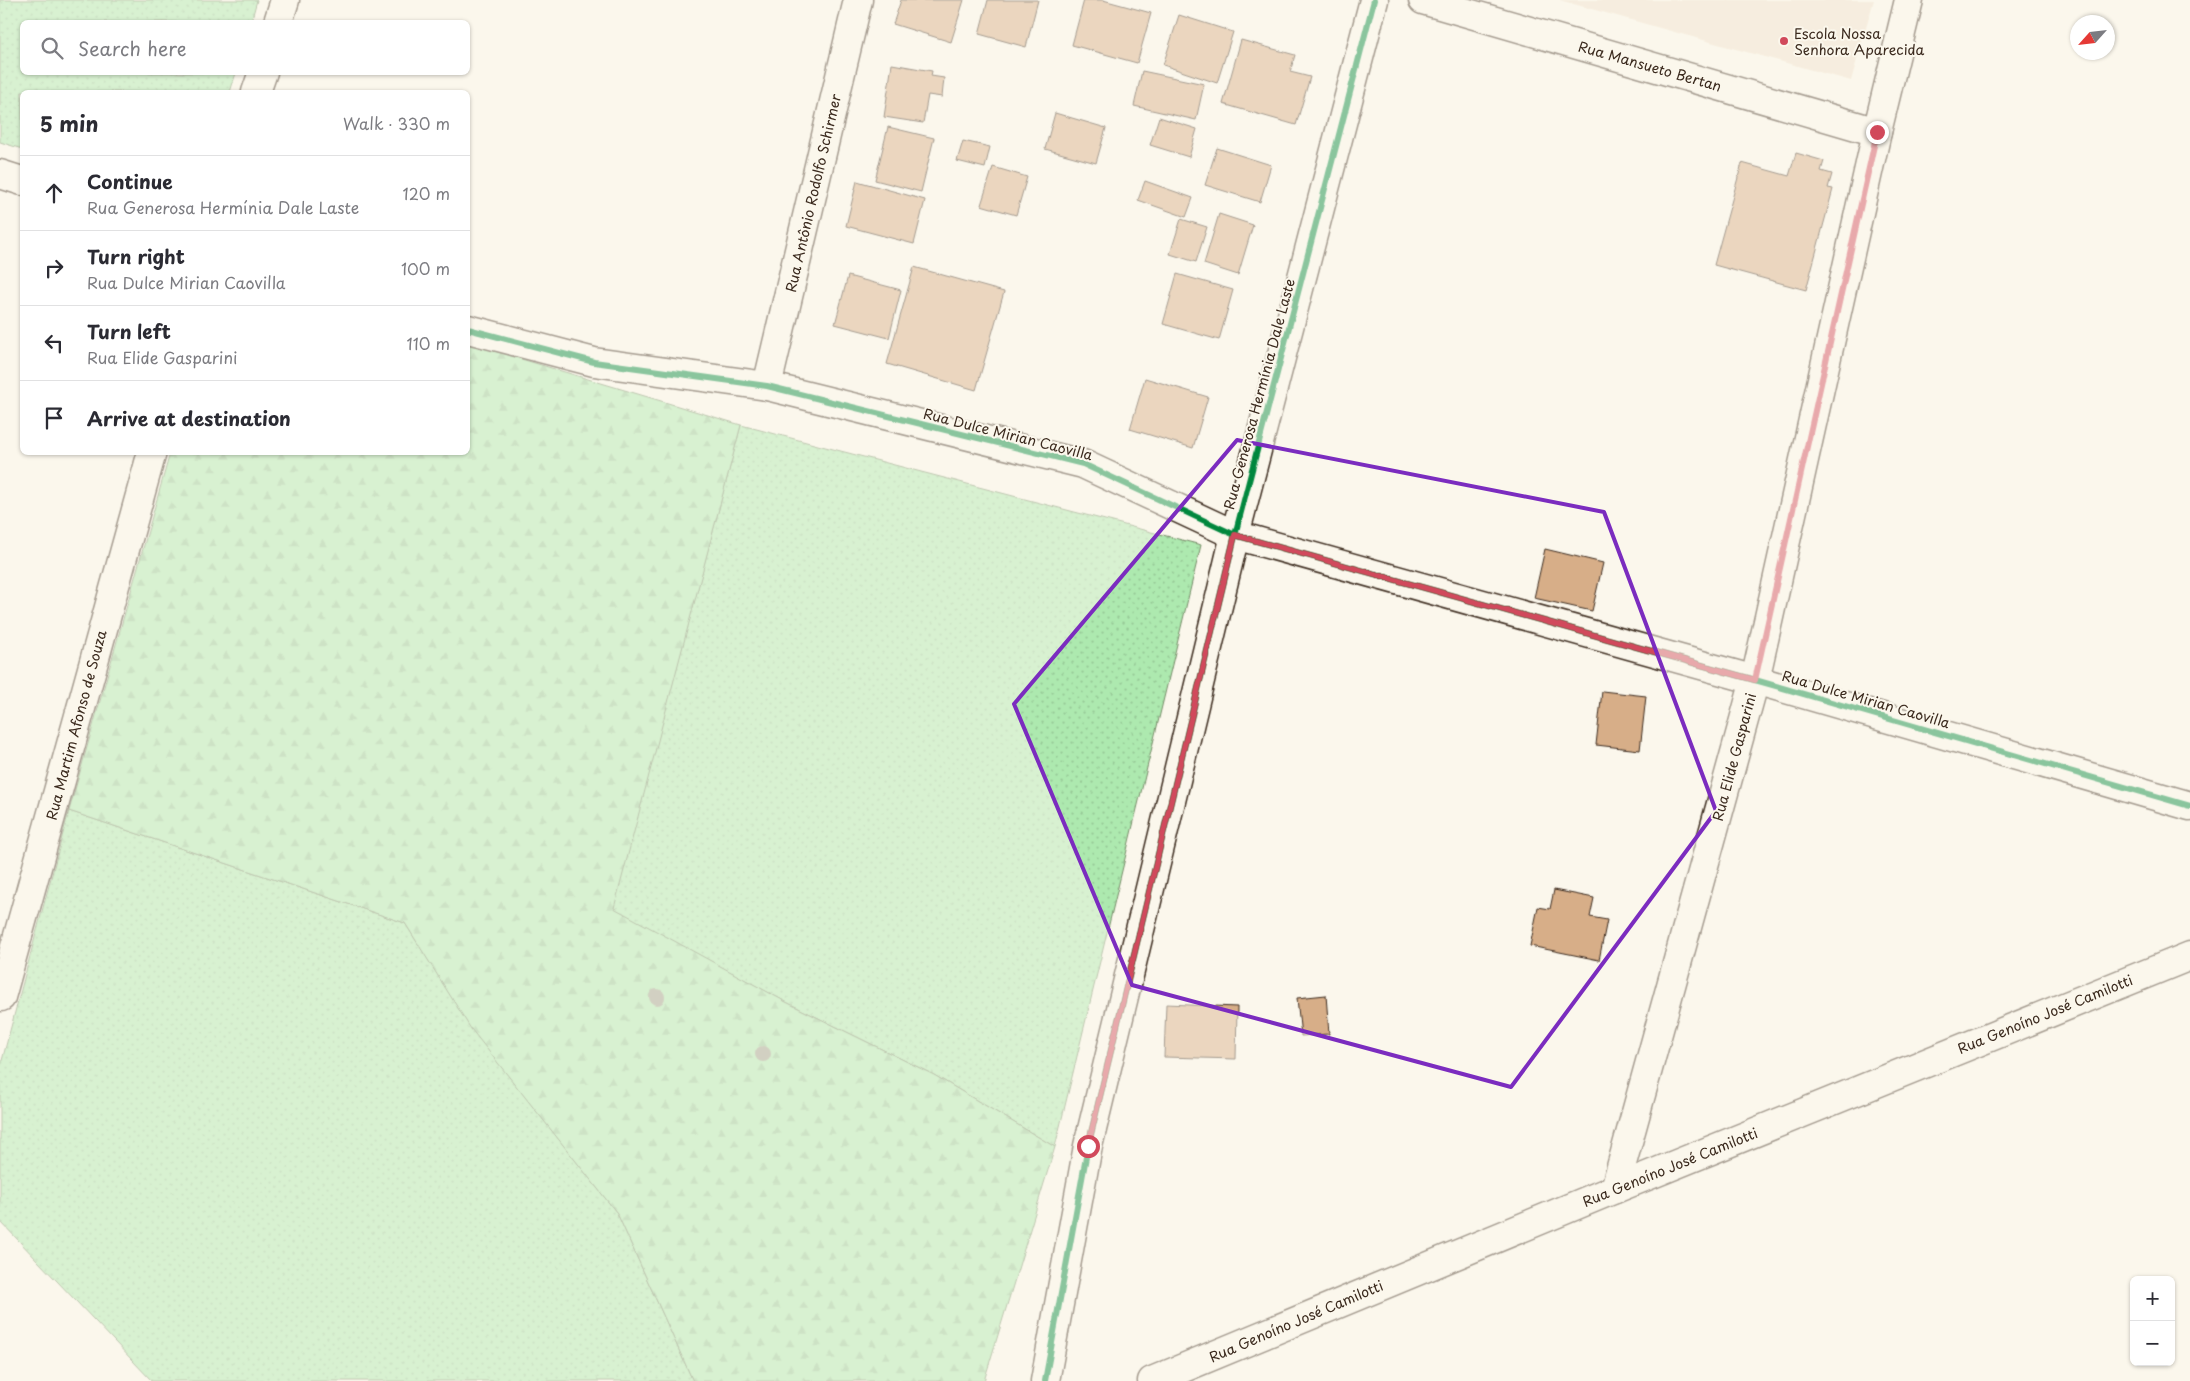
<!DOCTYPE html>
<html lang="en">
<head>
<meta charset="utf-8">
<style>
  :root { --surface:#fff; --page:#f7f7f7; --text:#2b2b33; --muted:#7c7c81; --line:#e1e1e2 }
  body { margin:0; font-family:"Playpen Sans",sans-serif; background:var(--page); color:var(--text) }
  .controls { position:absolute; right:15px; bottom:15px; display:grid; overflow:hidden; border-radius:8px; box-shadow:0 1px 4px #0004 }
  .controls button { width:45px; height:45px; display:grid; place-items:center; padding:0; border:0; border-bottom:1px solid var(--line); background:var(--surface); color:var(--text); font:25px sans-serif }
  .compass { position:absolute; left:2070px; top:15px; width:45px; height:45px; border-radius:50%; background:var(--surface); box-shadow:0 1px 4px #0004; rotate:243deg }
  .stop { position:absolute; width:15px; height:15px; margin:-11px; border:4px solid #d1495b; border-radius:50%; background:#fff }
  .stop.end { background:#d1495b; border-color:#fff; box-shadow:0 1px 5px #0008 }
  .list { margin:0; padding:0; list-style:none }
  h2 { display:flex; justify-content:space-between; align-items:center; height:65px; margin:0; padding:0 20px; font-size:21px }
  h2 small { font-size:16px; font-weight:400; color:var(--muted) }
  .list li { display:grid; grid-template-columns:32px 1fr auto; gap:15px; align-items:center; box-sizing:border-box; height:75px; padding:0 20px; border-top:1px solid var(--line) }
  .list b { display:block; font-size:19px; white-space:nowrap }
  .list p { margin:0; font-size:16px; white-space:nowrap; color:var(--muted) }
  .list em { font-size:16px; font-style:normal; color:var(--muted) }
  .icon { flex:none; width:28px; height:28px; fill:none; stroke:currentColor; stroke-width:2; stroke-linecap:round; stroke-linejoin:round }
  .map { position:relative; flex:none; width:2190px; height:1381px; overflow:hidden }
  .search { position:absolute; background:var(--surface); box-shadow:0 1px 4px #0004; left:20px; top:20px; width:450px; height:55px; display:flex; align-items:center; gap:12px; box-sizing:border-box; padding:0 18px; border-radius:8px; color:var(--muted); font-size:19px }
  .panel { position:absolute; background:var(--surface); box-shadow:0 1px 4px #0004; left:20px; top:90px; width:450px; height:365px; border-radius:8px }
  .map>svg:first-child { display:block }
  .built { fill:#f0e1ce }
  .grass { fill:url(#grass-dots); stroke:#748a66 }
  .forest { fill:url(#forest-firs); stroke:#748a66 }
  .building { fill:#d7ae88; stroke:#3b2a1e }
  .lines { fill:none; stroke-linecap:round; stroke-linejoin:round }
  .street-casing { stroke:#3b2a1e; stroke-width:31 }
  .street { stroke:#fbf7ec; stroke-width:28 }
  .cycleway-casing { stroke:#fbf7ec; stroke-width:9 }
  .cycleway { stroke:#00873e; stroke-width:6 }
  .tree { fill:#a1a18e }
  .route { stroke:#d1495b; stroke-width:6 }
  .marked { fill:none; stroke:#7b2cbf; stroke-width:4; stroke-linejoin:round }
  .poi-dot { fill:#d1495b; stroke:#fbf7ec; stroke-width:2 }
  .labels { text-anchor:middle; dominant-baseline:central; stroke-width:4; stroke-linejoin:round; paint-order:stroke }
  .poi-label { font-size:14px; fill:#3b2a1e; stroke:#fbf7ec; text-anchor:start }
  .street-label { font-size:14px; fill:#3b2a1e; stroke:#fbf7ec }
</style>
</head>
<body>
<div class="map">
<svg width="2190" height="1381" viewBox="0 0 2190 1381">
  <defs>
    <pattern id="grass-dots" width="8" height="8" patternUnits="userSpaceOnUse" patternTransform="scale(1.25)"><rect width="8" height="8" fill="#ade9af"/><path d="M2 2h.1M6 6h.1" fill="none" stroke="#96c896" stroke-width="1.8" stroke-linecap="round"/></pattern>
    <pattern id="forest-firs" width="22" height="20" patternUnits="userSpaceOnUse" patternTransform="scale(1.25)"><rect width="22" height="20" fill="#ade9af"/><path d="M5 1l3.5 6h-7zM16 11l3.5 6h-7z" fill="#96c896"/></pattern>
  </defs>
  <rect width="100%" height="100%" fill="#fbf7ec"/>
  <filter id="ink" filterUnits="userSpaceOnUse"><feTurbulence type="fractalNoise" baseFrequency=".02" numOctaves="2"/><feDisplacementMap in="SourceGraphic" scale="10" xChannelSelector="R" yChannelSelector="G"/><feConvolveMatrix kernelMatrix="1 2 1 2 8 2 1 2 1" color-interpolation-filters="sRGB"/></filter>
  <g filter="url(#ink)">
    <path class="built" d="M1559 0H1874L1851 81Z"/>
    <g class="grass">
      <path d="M0 0H257L251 22H22V72L236 73 230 92H22V149L0 142Z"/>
      <path d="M741 425 1201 545 1055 1147 934 1075 786 1002 613 909Z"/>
      <path d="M69 811 405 923 472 1029 617 1213 693 1381H152L0 1221V1068Z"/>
    </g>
    <path class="forest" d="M468 343 741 425 614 908 786 1002 934 1075 1055 1147 984 1381H693L617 1213 471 1029 405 923 69 811 170 453 468 452Z"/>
    <g class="building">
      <path d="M901 0H964L951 42 893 24Z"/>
      <path d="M988 0H1038L1026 47 979 34Z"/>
      <path d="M1084 0H1103L1151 13 1137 63 1072 45Z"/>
      <path d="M1179 15 1233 32 1217 83 1163 65Z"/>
      <path d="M1241 40 1295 55 1290 72 1310 77 1296 125 1223 104Z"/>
      <path d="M892 64 932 71 931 76 944 78 942 97 928 95 923 123 884 117Z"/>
      <path d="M1142 71 1204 84 1196 120 1134 106Z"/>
      <path d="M1055 113 1106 128 1096 163 1045 149Z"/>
      <path d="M1159 117 1197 129 1189 157 1150 145Z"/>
      <path d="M888 127 934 138 921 192 875 180Z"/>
      <path d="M963 141 990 147 985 168 957 161Z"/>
      <path d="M1217 148 1271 165 1260 202 1205 185Z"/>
      <path d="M1796 153 1824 161 1821 171 1832 174 1828 188 1833 189 1806 290 1714 265 1742 163 1789 176Z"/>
      <path d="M993 167 1027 177 1016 215 981 205Z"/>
      <path d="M857 181 925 200 914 244 846 226Z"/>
      <path d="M1145 181 1193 198 1186 217 1138 200Z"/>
      <path d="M1219 214 1253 225 1238 275 1204 264Z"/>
      <path d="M1181 219 1207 227 1196 262 1170 254Z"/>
      <path d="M914 267 1004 292 976 390 887 364Z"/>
      <path d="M1177 274 1233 290 1219 340 1163 324Z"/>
      <path d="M848 276 901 290 889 338 835 324Z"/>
      <path d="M1145 378 1208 397 1193 448 1130 429Z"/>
      <path d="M1545 549 1603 563 1592 611 1534 598Z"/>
      <path d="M1602 691 1646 696 1640 750 1596 745Z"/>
      <path d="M1554 890 1594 898 1590 917 1607 920 1599 960 1530 946 1538 907 1550 909Z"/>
      <path d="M1326 995 1329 1034 1301 1036 1297 998Z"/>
      <path d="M1166 1004 1237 1007 1236 1059 1164 1057Z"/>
    </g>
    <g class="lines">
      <g class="street-casing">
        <g id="street">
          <path d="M1423 0 1877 132"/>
          <path d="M278 22 285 0"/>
          <path d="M256 92 263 72"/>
          <path d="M0 174 22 181"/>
          <path d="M468 329 594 362 767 386 1083 464 1235 535 1755 680 2190 806"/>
          <path d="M767 386 858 0"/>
          <path d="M1 997 152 452"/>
          <path d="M1615 1189 1755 680 1877 132 1909 0"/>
          <path d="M1045 1381 1088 1146 1235 535 1374 0"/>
          <path d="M1152 1381 1615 1189 2190 956"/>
        </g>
      </g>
      <use href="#street" class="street"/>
      <g class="cycleway-casing">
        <g id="cycleway">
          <path d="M468 329 594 362 767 386 1083 464 1235 535 1755 680 2190 806"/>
          <path d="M1045 1381 1088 1146 1235 535 1374 0"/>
        </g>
      </g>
      <use href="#cycleway" class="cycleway"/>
    </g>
    <g class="tree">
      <circle cx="657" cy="997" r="8"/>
      <circle cx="763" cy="1054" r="8"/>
    </g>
  </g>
  <g class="lines" filter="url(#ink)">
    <path class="route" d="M1088 1146 1235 535 1755 680 1877 132"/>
  </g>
  <path d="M0 0H2190V1381H0ZM1237 440 1604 512 1716 811 1511 1087 1132 985 1014 704Z" fill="#fbf7ec" fill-opacity=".55" fill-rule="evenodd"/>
  <path class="marked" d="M1237 440 1604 512 1716 811 1511 1087 1132 985 1014 704Z"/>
  <circle class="poi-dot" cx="1784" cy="41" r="5"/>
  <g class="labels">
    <g class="poi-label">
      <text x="1794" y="33">Escola Nossa<tspan x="1794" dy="16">Senhora Aparecida</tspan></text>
    </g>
    <g class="street-label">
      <text transform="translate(1650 66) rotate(16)">Rua Mansueto Bertan</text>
      <text transform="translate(813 193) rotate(-77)">Rua Antônio Rodolfo Schirmer</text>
      <text transform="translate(1259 394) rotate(-75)">Rua Generosa Hermínia Dale Laste</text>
      <text transform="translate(1008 434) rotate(14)">Rua Dulce Mirian Caovilla</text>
      <text transform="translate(1866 699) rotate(16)">Rua Dulce Mirian Caovilla</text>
      <text transform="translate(76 725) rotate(-75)">Rua Martim Afonso de Souza</text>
      <text transform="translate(1734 757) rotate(-75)">Rua Elide Gasparini</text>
      <text transform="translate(2045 1014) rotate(-22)">Rua Genoíno José Camilotti</text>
      <text transform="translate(1670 1167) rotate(-22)">Rua Genoíno José Camilotti</text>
      <text transform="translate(1296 1321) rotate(-23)">Rua Genoíno José Camilotti</text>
    </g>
  </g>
</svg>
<div class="controls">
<button>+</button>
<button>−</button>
</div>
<svg class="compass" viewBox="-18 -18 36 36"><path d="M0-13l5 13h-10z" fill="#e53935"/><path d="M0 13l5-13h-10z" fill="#7c7c81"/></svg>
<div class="stop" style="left:1088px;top:1146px"></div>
<div class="stop end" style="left:1877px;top:132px"></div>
<div class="search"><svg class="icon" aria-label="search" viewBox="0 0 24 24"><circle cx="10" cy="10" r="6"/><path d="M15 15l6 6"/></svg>Search here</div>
<section class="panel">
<h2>5 min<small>Walk · 330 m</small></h2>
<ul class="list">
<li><svg class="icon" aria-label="ahead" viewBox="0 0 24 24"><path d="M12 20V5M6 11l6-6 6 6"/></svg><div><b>Continue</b><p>Rua Generosa Hermínia Dale Laste</p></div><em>120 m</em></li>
<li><svg class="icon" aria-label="right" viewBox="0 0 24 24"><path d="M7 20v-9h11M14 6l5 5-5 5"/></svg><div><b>Turn right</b><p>Rua Dulce Mirian Caovilla</p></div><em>100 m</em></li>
<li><svg class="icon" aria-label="left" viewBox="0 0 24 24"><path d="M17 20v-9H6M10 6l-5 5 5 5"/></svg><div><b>Turn left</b><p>Rua Elide Gasparini</p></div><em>110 m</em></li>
<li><svg class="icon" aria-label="arrive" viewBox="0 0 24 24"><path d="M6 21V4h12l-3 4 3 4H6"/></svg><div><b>Arrive at destination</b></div></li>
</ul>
</section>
</div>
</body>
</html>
